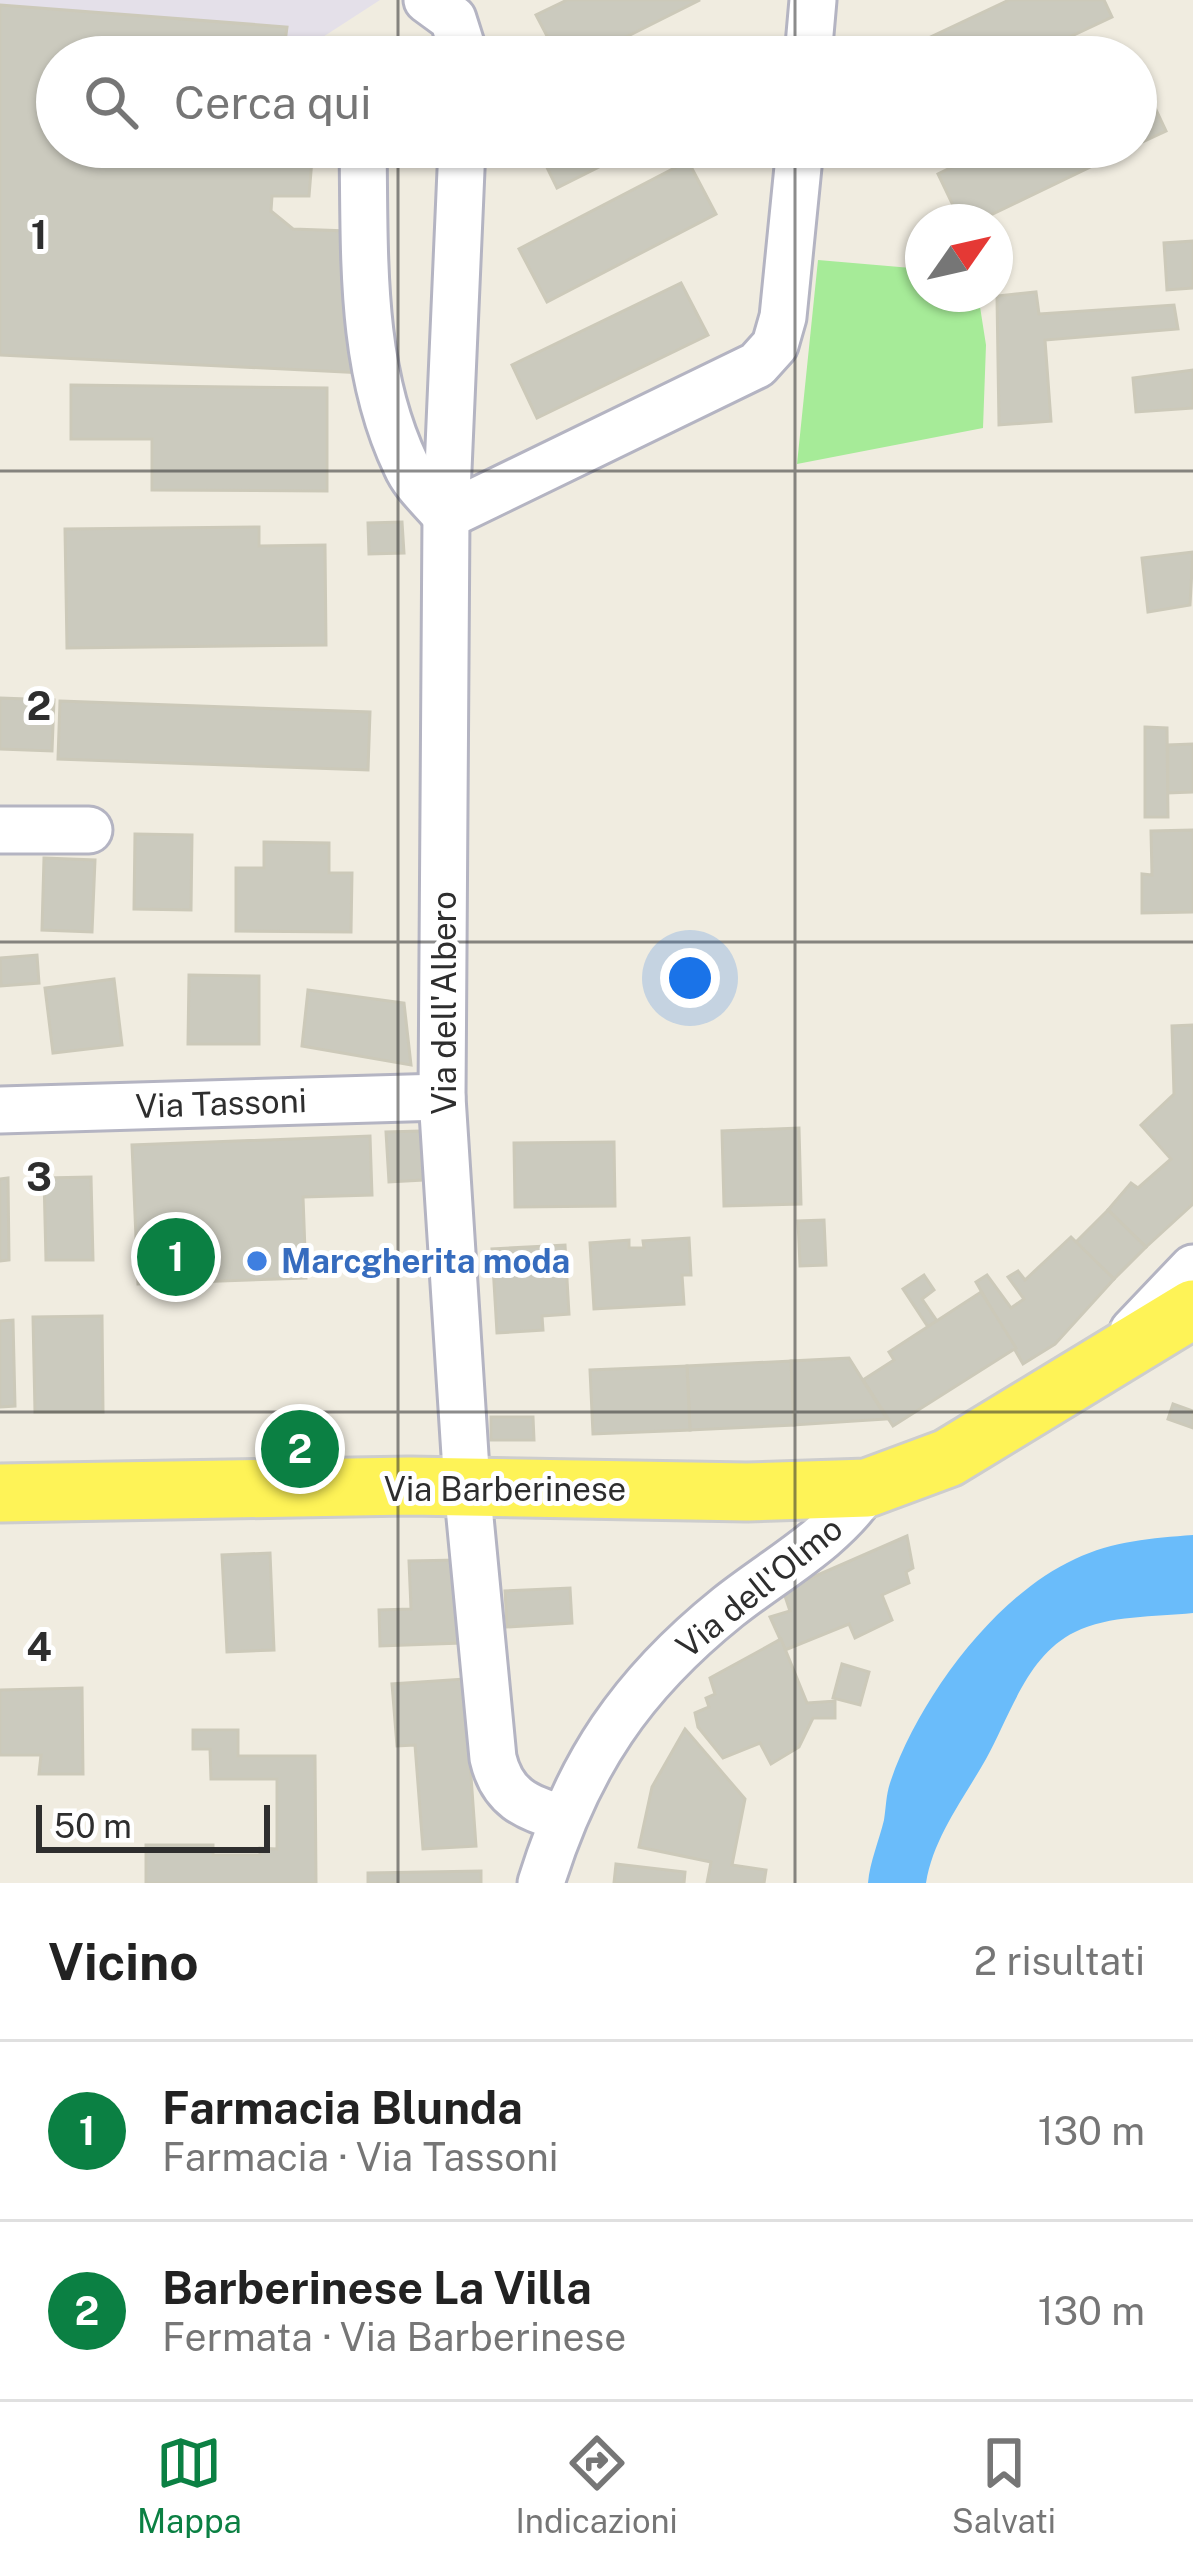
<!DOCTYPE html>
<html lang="it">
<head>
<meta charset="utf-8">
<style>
  :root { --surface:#fff; --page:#f2f2f2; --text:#222; --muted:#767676; --line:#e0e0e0; --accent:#0b8043 }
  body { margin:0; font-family:"Public Sans",sans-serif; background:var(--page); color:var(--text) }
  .compass { position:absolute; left:905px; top:204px; width:108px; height:108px; border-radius:50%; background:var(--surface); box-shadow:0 3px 9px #0004; rotate:56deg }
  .scale { position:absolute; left:36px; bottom:30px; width:234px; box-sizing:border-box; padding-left:12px; border:6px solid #2e2e2e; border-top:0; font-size:33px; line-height:42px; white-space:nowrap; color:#2e2e2e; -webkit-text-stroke:9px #fff; paint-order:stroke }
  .you { position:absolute; left:690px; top:978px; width:42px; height:42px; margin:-30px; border:9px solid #fff; border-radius:50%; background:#1a73e8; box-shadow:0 0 0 18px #1a73e833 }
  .badge { display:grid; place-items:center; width:78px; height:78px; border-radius:50%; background:var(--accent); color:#fff; font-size:39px; font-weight:700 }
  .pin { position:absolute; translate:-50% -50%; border:6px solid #fff; box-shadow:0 3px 12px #0006 }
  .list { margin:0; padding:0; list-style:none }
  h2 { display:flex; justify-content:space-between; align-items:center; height:156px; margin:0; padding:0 48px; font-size:51px }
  h2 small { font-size:39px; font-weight:400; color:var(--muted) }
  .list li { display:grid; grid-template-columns:78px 1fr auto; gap:36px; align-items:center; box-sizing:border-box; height:180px; padding:0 48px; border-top:3px solid var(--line) }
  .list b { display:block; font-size:45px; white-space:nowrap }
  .list p { margin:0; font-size:39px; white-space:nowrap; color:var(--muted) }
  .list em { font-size:39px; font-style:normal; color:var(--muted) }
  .icon { flex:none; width:66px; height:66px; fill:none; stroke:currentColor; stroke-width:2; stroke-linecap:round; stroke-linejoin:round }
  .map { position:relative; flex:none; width:1193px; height:1883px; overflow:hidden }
  .search { position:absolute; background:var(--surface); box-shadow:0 3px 9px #0004; left:36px; right:36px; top:36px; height:132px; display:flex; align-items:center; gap:30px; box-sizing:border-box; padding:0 42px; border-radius:66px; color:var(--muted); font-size:45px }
  .sheet { height:516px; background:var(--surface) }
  nav { display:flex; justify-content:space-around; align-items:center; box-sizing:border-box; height:168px; border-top:3px solid var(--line); background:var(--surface); font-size:33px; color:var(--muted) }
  nav a { display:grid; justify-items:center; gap:6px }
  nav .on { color:var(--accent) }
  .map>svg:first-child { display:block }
  .industrial { fill:#e4e0e9 }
  .green { fill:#a6eb98 }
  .water { fill:#6abcfa }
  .building { fill:#cbcabe; stroke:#ccc9b9; stroke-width:3 }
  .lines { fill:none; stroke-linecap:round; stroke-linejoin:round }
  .minor-casing { stroke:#b4b4c2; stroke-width:51 }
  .major-casing { stroke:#cdcdcd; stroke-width:63 }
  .minor { stroke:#fff; stroke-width:45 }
  .major { stroke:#fef357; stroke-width:57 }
  .grid { fill:none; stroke:#2e2e2e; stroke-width:3; stroke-opacity:0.55 }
  .shop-dot { fill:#3f7fe0; stroke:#fff; stroke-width:4.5 }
  .labels { text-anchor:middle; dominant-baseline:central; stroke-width:10; stroke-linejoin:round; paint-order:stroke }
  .street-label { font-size:33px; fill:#2e2e2e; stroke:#fff }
  .shop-label { font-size:33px; font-weight:bold; fill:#366cbe; stroke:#fff; text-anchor:start }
  .grid-label { font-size:39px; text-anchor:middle; font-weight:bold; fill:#2e2e2e; stroke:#fff; stroke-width:10; stroke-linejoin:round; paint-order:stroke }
</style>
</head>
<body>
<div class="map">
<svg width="1193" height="1883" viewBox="0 0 1193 1883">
  <rect width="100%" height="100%" fill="#f0ece0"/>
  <path class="industrial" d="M0 0H380L292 57H57V147L0 247Z"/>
  <path class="green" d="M818 260 923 269V294H978L986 345 983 428 797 464Z"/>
  <path class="water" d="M1193 1535V1613C1155 1617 1109 1615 1075 1632 1027 1655 1010 1716 986 1759 964 1798 933 1838 926 1883H868C870 1861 879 1841 884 1820 886 1808 886 1795 890 1783 918 1700 994 1596 1075 1559 1113 1541 1152 1538 1193 1535Z"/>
  <g class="building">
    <path d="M567 0H700L586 57H558L536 15Z"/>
    <path d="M1009 0H1104L1112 17 1027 57H888Z"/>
    <path d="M0 5 287 27 283 57H57V147H313L309 196H272L271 211 293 229 348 231 363 373 0 355Z"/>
    <path d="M1140 76 1166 131 1136 145V78Z"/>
    <path d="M537 147H639L557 188Z"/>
    <path d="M993 147H1132L976 222H961L938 174Z"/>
    <path d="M688 161 716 214 547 302 519 249Z"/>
    <path d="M1193 241V288L1167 290 1164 243Z"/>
    <path d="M681 283 708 335 537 418 512 365Z"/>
    <path d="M1036 292 1039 314 1174 305 1178 329 1045 340 1051 421 999 425 997 296Z"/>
    <path d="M1193 370V408L1136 412 1133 378Z"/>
    <path d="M71 385 327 388V491L152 490V439H71Z"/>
    <path d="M402 522 404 553 369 554 368 523Z"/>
    <path d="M259 527V546L325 545 326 645 67 648 65 529Z"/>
    <path d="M1193 552 1190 605 1148 612 1142 558Z"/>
    <path d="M0 698 54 700 52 751 0 749Z"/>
    <path d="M60 701 370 712 368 770 58 759Z"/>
    <path d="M1145 727 1167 728 1168 817H1145Z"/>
    <path d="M1193 744V792L1168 793V745Z"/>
    <path d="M1193 830V912L1142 913V874L1152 875 1151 831Z"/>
    <path d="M135 834 192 835 191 910 134 909Z"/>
    <path d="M264 842 329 843V873H352L351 932 236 931V868H264Z"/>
    <path d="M44 858 95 860 92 932 42 930Z"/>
    <path d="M37 955 39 983 1 986 0 958Z"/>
    <path d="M189 975 259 976V1044H188Z"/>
    <path d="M114 979 122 1045 53 1053 45 988Z"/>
    <path d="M308 990 404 1003 411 1065 302 1046Z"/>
    <path d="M1193 1025V1204L1146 1247 1108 1210 1131 1183 1138 1188 1171 1159 1141 1125 1174 1094 1172 1026Z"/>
    <path d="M799 1128 801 1204 724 1206 722 1131Z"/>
    <path d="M420 1131 423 1180 389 1182 386 1132Z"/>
    <path d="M370 1136 372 1195 303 1197 306 1278 138 1284 132 1145Z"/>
    <path d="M614 1142 615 1206 515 1207 514 1143Z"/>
    <path d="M91 1177 93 1260H46L44 1178Z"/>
    <path d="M8 1178 9 1260 0 1261V1179Z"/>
    <path d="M1108 1210 1146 1247 1114 1279 1075 1243Z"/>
    <path d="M824 1220 826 1265 800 1266 798 1221Z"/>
    <path d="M1071 1237 1114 1279 1055 1344 1023 1364 976 1282 987 1275 1011 1308 1024 1299 1008 1277 1018 1271 1025 1280Z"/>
    <path d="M689 1238 691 1275H682L684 1304 594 1309 590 1243 629 1240V1248H644L643 1241Z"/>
    <path d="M565 1245 569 1314 542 1316 543 1330 497 1333 492 1249Z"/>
    <path d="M924 1275 934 1290 922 1299 937 1321 928 1327 903 1289Z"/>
    <path d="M981 1292 1016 1348 893 1426 863 1380 894 1360 889 1352Z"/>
    <path d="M102 1316 103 1412H35L33 1317Z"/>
    <path d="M13 1320 15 1406 0 1407V1321Z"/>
    <path d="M849 1358 887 1419 794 1425 791 1361Z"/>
    <path d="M791 1361 794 1425 690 1430 687 1366Z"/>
    <path d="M687 1366 690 1430 593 1434 590 1370Z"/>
    <path d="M1173 1404 1193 1411V1428L1168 1419Z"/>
    <path d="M491 1417H533L534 1440H491Z"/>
    <path d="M907 1536 913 1568 906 1572 909 1583 882 1595 892 1620 855 1638 849 1624 785 1650 770 1617 790 1611 783 1590Z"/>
    <path d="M270 1553 274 1650 227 1652 222 1555Z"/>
    <path d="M458 1560 461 1643 380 1646 379 1610 411 1609 409 1561Z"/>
    <path d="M570 1588 572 1623 507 1627 505 1591Z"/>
    <path d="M781 1639 807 1703 835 1701V1718H813L799 1747 771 1764 760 1743 723 1758 698 1727 695 1713 709 1707 706 1698 715 1694 710 1678Z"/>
    <path d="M842 1664 869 1672 860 1705 833 1698Z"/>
    <path d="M464 1679 476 1846 423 1849 415 1745 397 1746 392 1684Z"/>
    <path d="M82 1688 83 1774H39L41 1755H0V1690Z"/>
    <path d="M685 1729 745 1799 732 1865 766 1870 764 1883H707L711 1862 639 1847 652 1787Z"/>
    <path d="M193 1730H238V1756H315L316 1883H146V1845H213V1855H260V1848L277 1849V1779H211L210 1749H193Z"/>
    <path d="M616 1864 685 1872 684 1883H614Z"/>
    <path d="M481 1871V1883H368V1873Z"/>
  </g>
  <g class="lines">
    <g class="minor-casing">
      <g id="minor">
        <path d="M427 0 453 19 465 57"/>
        <path d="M808 57 813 0"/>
        <path d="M363 147C365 253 359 367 406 465 414 484 433 500 446 516"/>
        <path d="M462 147 446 516 442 1097 467 1486 493 1758C502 1797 526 1808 562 1818"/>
        <path d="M446 516 757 365 775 345 783 317 800 147"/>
        <path d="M0 830H89"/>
        <path d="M0 1110 442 1097"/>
        <path d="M1133 1331 1193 1268"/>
        <path d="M541 1883C578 1764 631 1685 728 1607 777 1568 831 1541 867 1488"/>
      </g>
    </g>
    <g class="major-casing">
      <path id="major" d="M0 1493 409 1486 747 1492 867 1488 948 1458 1193 1309"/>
    </g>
    <use href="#minor" class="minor"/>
    <use href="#major" class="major"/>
  </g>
  <path class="grid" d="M398 0V57M795 0V57M398 147V1883M795 147V1883M0 471H1193M0 942H1193M0 1412H1193"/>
  <circle class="shop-dot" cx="257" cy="1261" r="12"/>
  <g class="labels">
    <g class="street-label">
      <text transform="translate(444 1003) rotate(-90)">Via dell'Albero</text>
      <text transform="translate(221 1103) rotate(-2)">Via Tassoni</text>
      <text x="505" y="1489">Via Barberinese</text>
      <text transform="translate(759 1587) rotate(-39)">Via dell'Olmo</text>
    </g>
    <g class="shop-label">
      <text x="281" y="1261">Marcgherita moda</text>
    </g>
  </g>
  <g class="grid-label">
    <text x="39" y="249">1</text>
    <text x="39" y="720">2</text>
    <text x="39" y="1191">3</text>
    <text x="39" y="1661">4</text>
  </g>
</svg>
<svg class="compass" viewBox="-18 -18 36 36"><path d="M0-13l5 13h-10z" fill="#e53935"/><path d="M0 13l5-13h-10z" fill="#767676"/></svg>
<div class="scale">50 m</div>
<div class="you"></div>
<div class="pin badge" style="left:176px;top:1257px">1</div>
<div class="pin badge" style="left:300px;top:1449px">2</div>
<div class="search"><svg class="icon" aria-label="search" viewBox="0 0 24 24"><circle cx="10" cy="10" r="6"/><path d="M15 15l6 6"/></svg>Cerca qui</div>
</div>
<section class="sheet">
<h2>Vicino<small>2 risultati</small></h2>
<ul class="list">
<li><span class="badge">1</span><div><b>Farmacia Blunda</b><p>Farmacia · Via Tassoni</p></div><em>130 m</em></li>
<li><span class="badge">2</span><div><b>Barberinese La Villa</b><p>Fermata · Via Barberinese</p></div><em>130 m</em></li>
</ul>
</section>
<nav>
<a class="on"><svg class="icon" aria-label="map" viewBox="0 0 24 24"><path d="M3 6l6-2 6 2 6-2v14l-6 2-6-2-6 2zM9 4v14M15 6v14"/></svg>Mappa</a>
<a><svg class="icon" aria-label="directions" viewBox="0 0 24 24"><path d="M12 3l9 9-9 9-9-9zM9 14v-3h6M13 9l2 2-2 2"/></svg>Indicazioni</a>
<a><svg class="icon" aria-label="saved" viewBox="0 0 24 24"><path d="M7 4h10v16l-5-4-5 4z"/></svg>Salvati</a>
</nav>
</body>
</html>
